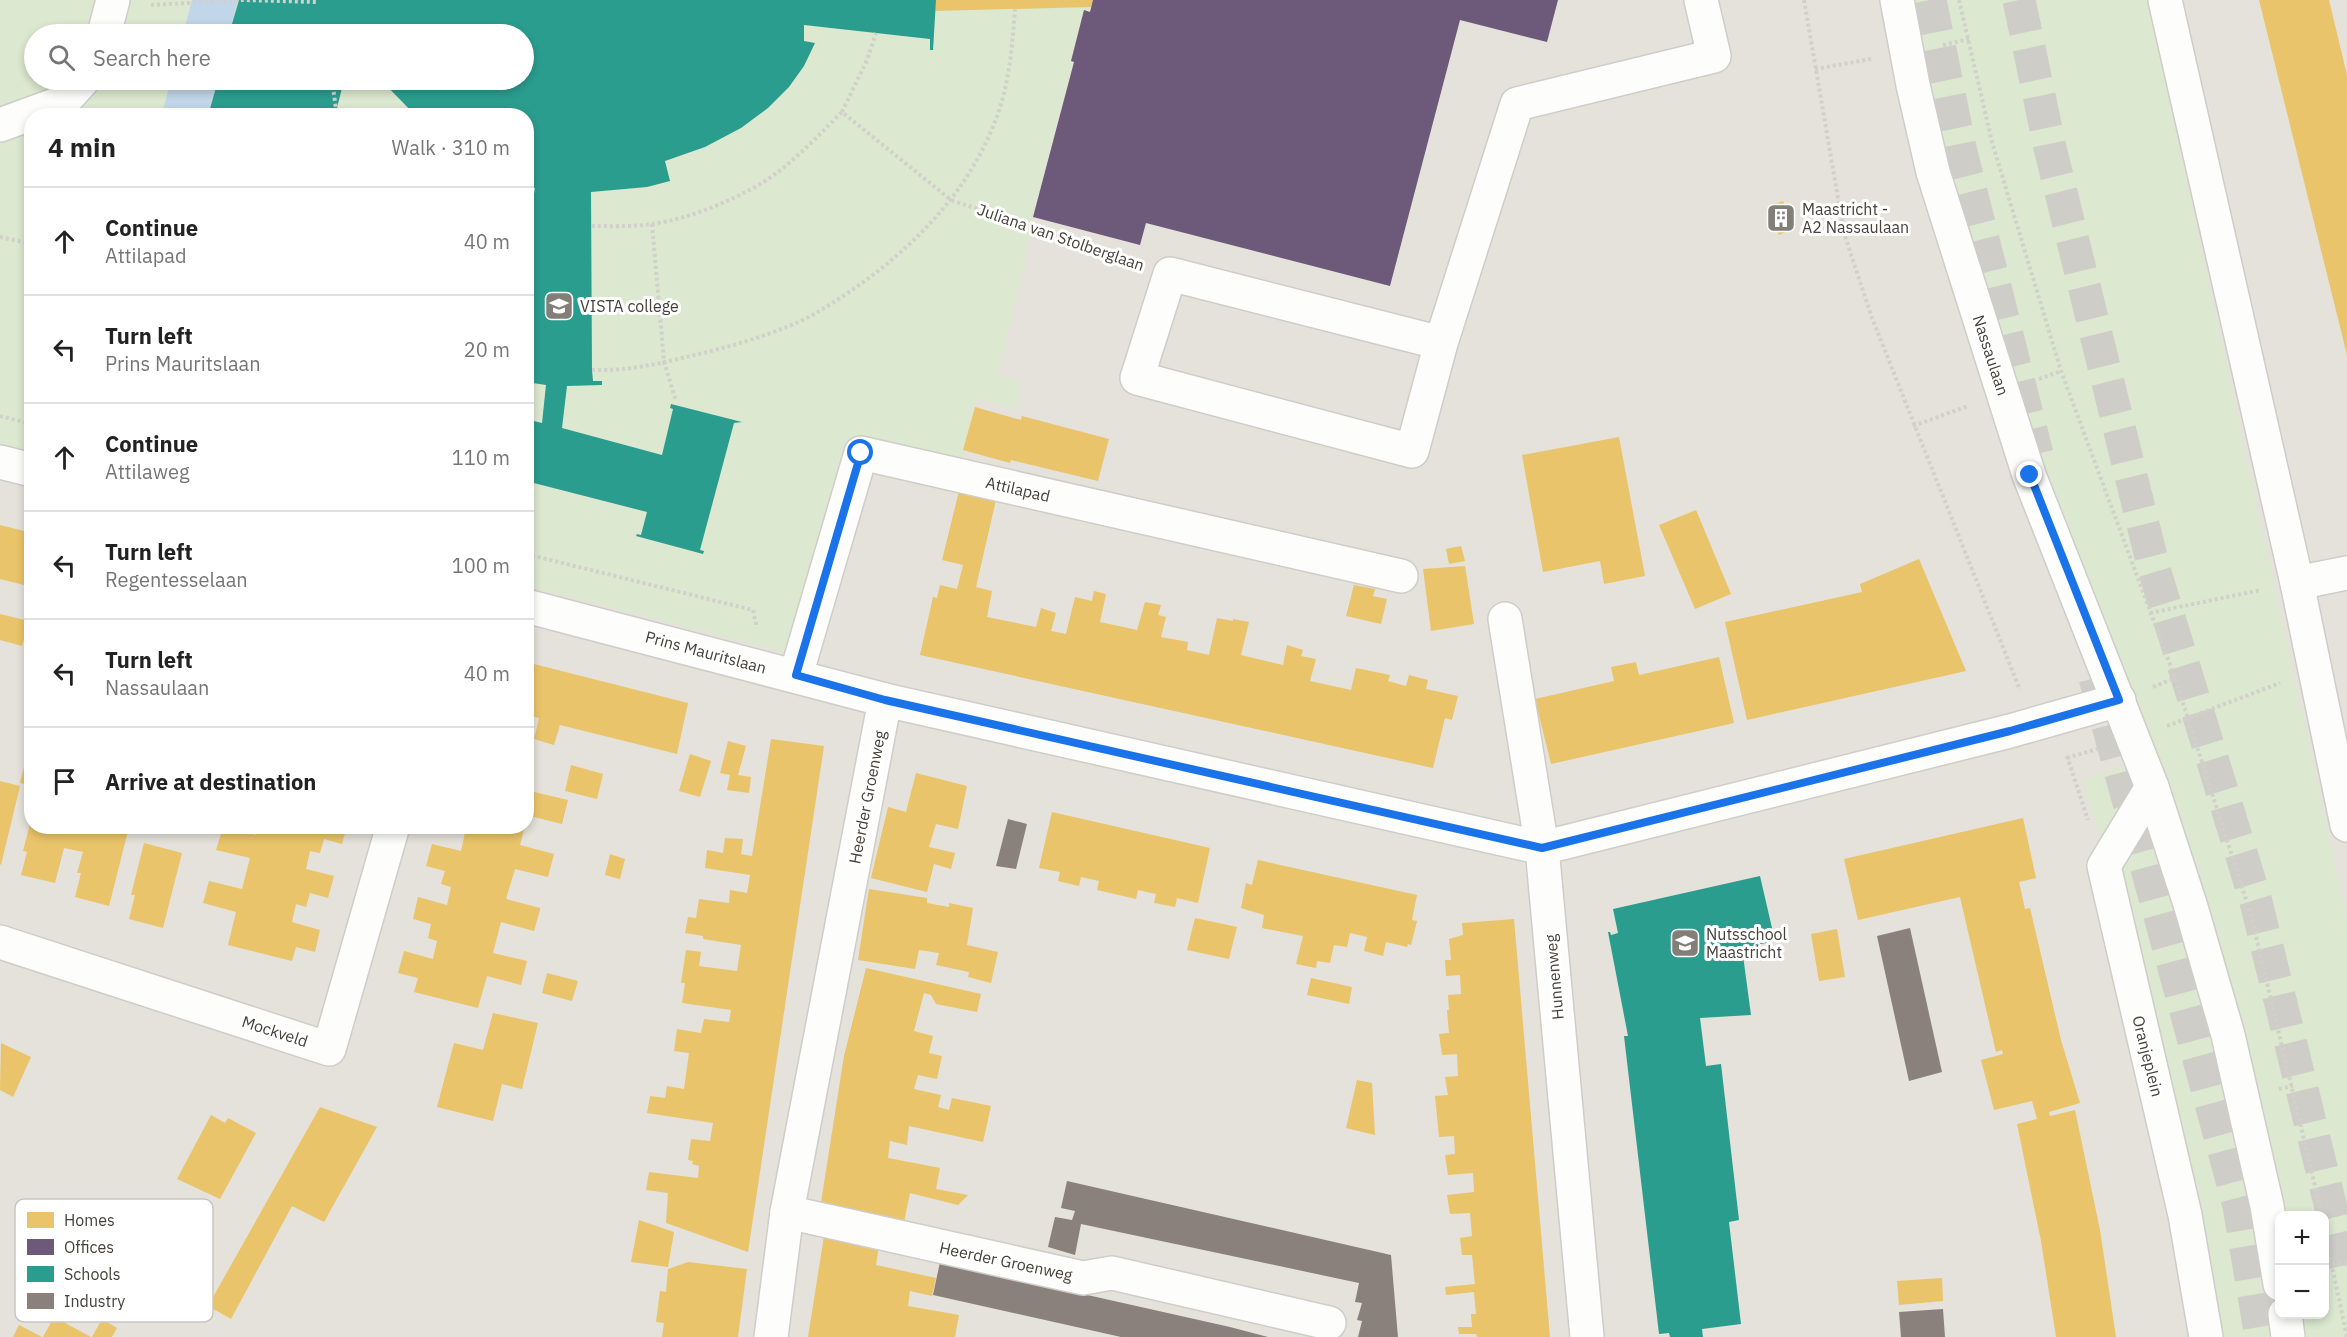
<!DOCTYPE html>
<html lang="en">
<head>
<meta charset="utf-8">
<style>
  :root { --surface:#fff; --page:#f6f6f6; --text:#222; --muted:#767676; --line:#e0e0e0 }
  body { margin:0; font-family:"IBM Plex Sans",sans-serif; background:var(--page); color:var(--text) }
  .controls { position:absolute; right:18px; bottom:18px; display:grid; overflow:hidden; border-radius:12px; box-shadow:0 3px 9px #0003 }
  .controls button { width:54px; height:54px; display:grid; place-items:center; padding:0; border:0; border-bottom:2px solid var(--line); background:var(--surface); color:var(--text); font:30px sans-serif }
  .stop { position:absolute; width:18px; height:18px; margin:-14px; border:4px solid #1a73e8; border-radius:50%; background:#fff }
  .stop.end { background:#1a73e8; border-color:#fff; box-shadow:0 2px 6px #0008 }
  .list { margin:0; padding:0; list-style:none }
  h2 { display:flex; justify-content:space-between; align-items:center; height:78px; margin:0; padding:0 24px; font-size:26px }
  h2 small { font-size:20px; font-weight:400; color:var(--muted) }
  .list li { display:grid; grid-template-columns:39px 1fr auto; gap:18px; align-items:center; box-sizing:border-box; height:108px; padding:0 24px; border-top:2px solid var(--line) }
  .list b { display:block; font-size:22px; white-space:nowrap }
  .list p { margin:0; font-size:20px; white-space:nowrap; color:var(--muted) }
  .list em { font-size:20px; font-style:normal; color:var(--muted) }
  .icon { flex:none; width:33px; height:33px; fill:none; stroke:currentColor; stroke-width:2; stroke-linecap:round; stroke-linejoin:round }
  .map { position:relative; flex:none; width:2347px; height:1337px; overflow:hidden }
  .search { position:absolute; background:var(--surface); box-shadow:0 3px 9px #0003; left:24px; top:24px; width:510px; height:66px; display:flex; align-items:center; gap:15px; box-sizing:border-box; padding:0 21px; border-radius:33px; color:var(--muted); font-size:22px }
  .panel { position:absolute; background:var(--surface); box-shadow:0 3px 9px #0003; left:24px; top:108px; width:510px; height:726px; border-radius:24px }
  .map>svg:first-child { display:block }
  .residential { fill:#e4e2da; fill-rule:evenodd }
  .green { fill:#dce8cf; fill-rule:evenodd }
  .water { fill:#c1d6e9 }
  .homes { fill:#e9c46a }
  .offices { fill:#6d597a }
  .schools { fill:#2a9d8f }
  .industry { fill:#8a817c }
  .lines { fill:none; stroke-linecap:round; stroke-linejoin:round }
  .highway-tunnel { stroke:#cfcdc8; stroke-width:33; stroke-dasharray:33 16; stroke-linecap:butt }
  .minor-casing { stroke:#cfcdc9; stroke-width:36 }
  .path { stroke:#d1d0cb; stroke-width:4; stroke-dasharray:3 3; stroke-linecap:butt }
  .minor { stroke:#fdfdfc; stroke-width:33 }
  .route { stroke:#1a73e8; stroke-width:8 }
  .labels { text-anchor:middle; dominant-baseline:central; stroke-width:6; stroke-linejoin:round; paint-order:stroke }
  .poi-label { font-size:16px; fill:#464239; stroke:#fff; text-anchor:start }
  .street-label { font-size:16px; fill:#464239; stroke:#fff }
  .key { fill:#fff; stroke:#c8c6c4; stroke-width:1.5 }
  .key-label { font-size:16px; fill:#464239 }
</style>
</head>
<body>
<div class="map">
<svg width="2347" height="1337" viewBox="0 0 2347 1337">
  <rect width="100%" height="100%" fill="#f1f0ec"/>
  <path class="residential" d="M0 0H2347V1337H0ZM34 34H524V80H34ZM32 116H526V826H32ZM2280 1216H2324V1314H2280Z"/>
  <g class="green">
    <path d="M0 0H1093L1090 12 1085 10 1071 61 1074 62 1033 217 1020 285 997 375 1021 382 1016 409 976 399 962 459 856 437 792 654 527 586 526 116H32L31 455 0 447ZM34 34H524V80H34Z"/>
    <path d="M1910 0H2147L2347 919V1337H2216L2117 883 2081 780 2151 757 1982 299 1923 62ZM2280 1216H2324V1314H2280Z"/>
  </g>
  <g class="water">
    <path d="M192 0H238L229 34H183Z"/>
    <path d="M171 80H218L208 115 162 114Z"/>
  </g>
  <g class="homes">
    <path d="M936 0H1093L1091 7 935 11Z"/>
    <path d="M2259 0H2329L2347 75V355Z"/>
    <path d="M1783 201 1794 228 1779 235 1768 207Z"/>
    <path d="M975 407 1021 420 1022 416 1109 439 1098 481 1011 460 1010 463 963 450Z"/>
    <path d="M1619 437 1645 576 1604 584 1600 561 1543 572 1522 455Z"/>
    <path d="M959 491 996 500 976 587 992 591 987 617 1036 627 1041 608 1056 613 1051 631 1066 634 1075 597 1092 601 1094 591 1106 594 1100 622 1137 630 1145 602 1161 605 1158 615 1166 617 1161 637 1188 642 1187 650 1209 655 1217 618 1233 621V619L1249 622 1241 655 1283 665 1287 645 1303 650 1301 656 1316 659 1310 681 1351 690 1356 668 1390 675 1388 681 1406 686 1409 675 1428 680 1426 689 1458 696 1452 720 1445 718 1433 768 920 655 933 597 937 598 940 585 957 589 963 565 942 560Z"/>
    <path d="M1696 510 1731 594 1695 609 1659 525Z"/>
    <path d="M0 525 32 533V587L0 579Z"/>
    <path d="M1461 546 1465 561 1449 564 1446 549Z"/>
    <path d="M1919 559 1966 671 1747 720 1725 622 1862 592 1860 584Z"/>
    <path d="M1465 566 1474 624 1431 631 1423 569Z"/>
    <path d="M1354 585 1375 589 1373 596 1387 599 1381 624 1346 616Z"/>
    <path d="M0 614 29 621 22 646 0 640Z"/>
    <path d="M1719 657 1734 723 1551 764 1535 699 1614 681 1611 667 1636 662 1639 675Z"/>
    <path d="M526 662 688 703 677 754 560 725 554 745 534 739 539 718 526 715Z"/>
    <path d="M771 739 824 746 748 1252 666 1223 668 1193 646 1190 649 1172 698 1178 699 1166 692 1164 693 1161 688 1160 691 1139 710 1141 713 1123 647 1113 650 1096 665 1098 667 1086 684 1089 689 1053 674 1051 677 1029 701 1033 704 1019 729 1022 731 1010 682 1003 685 983H681L686 950 701 952 699 966 737 971 741 945 703 939V936L685 933 688 917 696 918 699 899 729 903 730 890 747 893 750 875 705 868 707 850 723 853 725 838 743 839 741 854 752 856Z"/>
    <path d="M728 741 746 746 738 775 751 777 749 793 727 790 730 775 720 773Z"/>
    <path d="M29 747 32 748V786L20 783Z"/>
    <path d="M690 754 711 761 700 797 679 791Z"/>
    <path d="M571 765 603 774 597 799 565 791Z"/>
    <path d="M916 773 967 786 958 829 936 824 929 847 955 853 951 869 934 864 927 892 871 878 888 807 906 812Z"/>
    <path d="M0 781 20 786 1 865 0 864Z"/>
    <path d="M526 790 568 800 562 824 526 815Z"/>
    <path d="M1052 812 1210 848 1198 903 1177 898 1175 907 1154 903 1156 894 1138 890 1136 899 1097 890 1099 881 1081 877 1079 886 1058 881 1060 872 1039 868Z"/>
    <path d="M2023 818 2036 878 2019 882 2025 909 2030 908 2061 1040 2080 1103 2049 1112 2050 1116 2075 1110 2100 1230 2116 1337H2056L2041 1241 2017 1124 2037 1119 2032 1101 1994 1110 1981 1060 2003 1054 2002 1050 1996 1052 1960 897 1858 920 1844 859Z"/>
    <path d="M31 820 32 826H113L128 831 109 906 75 897 81 873H77L83 852 64 848 55 883 21 875 27 852 23 851Z"/>
    <path d="M127 826H150L148 833Z"/>
    <path d="M258 826H347L342 844 324 839 320 853 310 851 306 869 334 876 328 898 310 893 306 907 296 904 292 922 320 930 315 952 296 947 292 961 228 945 236 912 203 903 209 881 242 889 250 858 216 850 223 827 256 835Z"/>
    <path d="M457 826H525L520 845 554 854 548 877 515 869 506 899 540 908V910L534 931 501 922 493 953 527 961 521 985 487 976 478 1008 414 992 418 978 398 973 404 951 433 959 437 941 428 938 431 924 413 919 418 897 447 905 451 887 441 884 445 871 426 866 432 844 461 851 465 833 455 831Z"/>
    <path d="M144 843 182 853 163 928 129 919 135 895H131Z"/>
    <path d="M610 854 625 859 620 879 605 875Z"/>
    <path d="M1258 860 1417 895 1412 920 1417 921 1411 945 1408 944 1407 947 1386 942 1383 956 1364 951 1367 937 1350 933 1347 947 1334 945 1330 963 1317 961 1316 968 1296 964 1303 936 1262 928 1264 915 1241 908 1246 883 1252 885Z"/>
    <path d="M869 889 927 898V903L949 907V903L973 908 967 945 998 952 991 983 968 977 969 972 936 965 939 953 919 950 915 969 858 960Z"/>
    <path d="M1195 918 1237 927 1229 959 1187 950Z"/>
    <path d="M1514 919 1550 1337H1477L1476 1334H1459L1458 1327H1472L1471 1314H1476L1474 1292 1446 1295 1445 1287 1475 1284 1472 1255H1462L1460 1238 1472 1236 1470 1213 1450 1214 1447 1195 1474 1192 1473 1173 1448 1175 1445 1155 1455 1154 1454 1136 1439 1137 1435 1096 1448 1095 1445 1077 1458 1076 1457 1054 1442 1055 1439 1034 1449 1033 1447 1010H1449L1448 995 1461 994 1460 975 1446 976 1445 960H1451L1449 939 1463 935 1462 923Z"/>
    <path d="M1837 929 1845 977 1819 981 1811 934Z"/>
    <path d="M866 968 981 994 977 1012 936 1004 931 995 924 993 914 1031 933 1036 929 1053 942 1056 937 1079 918 1075 914 1089 941 1095 938 1107 949 1110 952 1098 991 1106 983 1142 909 1126 907 1145 890 1141 888 1158 940 1168 936 1189 968 1195 958 1205 910 1193 904 1222 821 1202 844 1056Z"/>
    <path d="M547 973 578 981 572 1001 542 993Z"/>
    <path d="M1311 978 1352 987 1349 1004 1307 995Z"/>
    <path d="M493 1013 538 1023 522 1089 502 1084 493 1121 437 1107 454 1043 483 1050Z"/>
    <path d="M1 1043 31 1057 13 1097 0 1090Z"/>
    <path d="M1357 1080 1372 1083 1375 1135 1346 1128Z"/>
    <path d="M320 1107 377 1127 324 1222 292 1206 231 1319 208 1306Z"/>
    <path d="M211 1115 225 1123 228 1118 256 1133 220 1199 177 1179Z"/>
    <path d="M639 1220 674 1232 668 1267 631 1262Z"/>
    <path d="M824 1236 879 1246 876 1265 936 1278 932 1296 910 1291 908 1306 959 1315 955 1337H808Z"/>
    <path d="M688 1262 747 1269 738 1337H662L664 1323 656 1322 660 1291 666 1292 668 1269Z"/>
    <path d="M1942 1278 1943 1301 1899 1305 1897 1281Z"/>
    <path d="M54 1317 91 1337H43Z"/>
    <path d="M102 1319 117 1328 112 1337H92Z"/>
    <path d="M19 1325 42 1337H13Z"/>
  </g>
  <path class="offices" d="M1093 0H1558L1547 42 1460 20 1390 286 1146 223 1140 245 1033 217 1074 62 1071 61 1084 10 1090 12Z"/>
  <g class="schools">
    <path d="M239 0H936L933 50H930V39L804 25V41L815 43 804 66 789 87 768 108 741 128 705 147 665 161 670 181 647 187 591 192 592 370 593 381H602V385L567 386 562 428 662 455 673 409 670 408 671 404 742 422 734 423 700 550 704 551 703 554 636 536 637 534 641 535 647 512 526 481V419L542 423 546 385 526 382V242L535 188 526 186V116H416L381 80H524V34H229Z"/>
    <path d="M218 80H344L335 116H208Z"/>
    <path d="M1760 876 1775 941 1742 948 1751 1015 1700 1018 1706 1066 1721 1064 1739 1220 1729 1222 1741 1324 1702 1329 1703 1337H1670L1669 1333 1659 1334 1624 1036H1628L1608 932H1610L1611 935 1618 933 1613 909Z"/>
  </g>
  <g class="industry">
    <path d="M1008 819 1027 824 1016 869 996 866Z"/>
    <path d="M1910 928 1942 1072 1909 1081 1877 936Z"/>
    <path d="M1067 1181 1391 1255 1398 1337H1358L1362 1321 1357 1320 1362 1303 1355 1302 1359 1283 1081 1224 1075 1255 1048 1247 1055 1217 1072 1220 1075 1211 1061 1208Z"/>
    <path d="M940 1262 1230 1327 1268 1337H1121L933 1295Z"/>
    <path d="M1943 1309 1945 1337H1901L1899 1312Z"/>
  </g>
  <g class="lines">
    <g class="highway-tunnel">
      <path d="M1930 0 1960 148 2037 454"/>
      <path d="M2019 0 2050 148 2154 569 2256 902 2347 1273"/>
      <path d="M2095 678 2239 1206 2261 1337"/>
    </g>
    <g class="minor-casing">
      <g id="minor">
        <path d="M1897 0 1913 85 1933 172 2029 475 2152 787 2191 907 2228 1035 2267 1206 2280 1284"/>
        <path d="M2165 0 2297 583 2347 825"/>
        <path d="M104 34 113 0"/>
        <path d="M0 125 63 102 83 80"/>
        <path d="M1441 343 1412 451 1137 378 1170 274 1441 343 1517 104 1714 56 1701 0"/>
        <path d="M0 462 32 470"/>
        <path d="M2297 583 2347 573"/>
        <path d="M526 606 885 700 1542 848 2010 731 2119 700"/>
        <path d="M1505 619 1542 848 1587 1337"/>
        <path d="M796 675 861 453 1401 576"/>
        <path d="M2152 787 2104 866 2185 1215 2206 1337"/>
        <path d="M0 942 329 1049 393 826"/>
        <path d="M787 1212 1083 1278 1112 1273 1329 1323"/>
        <path d="M2285 1314 2288 1337"/>
        <path d="M771 1337 787 1212 885 700"/>
      </g>
    </g>
    <g class="path">
      <path d="M1804 0 1844 233 1872 318 2020 690"/>
      <path d="M1959 0 1992 142 2061 371 2175 678 2251 915 2322 1216"/>
      <path d="M151 5 243 0 316 2"/>
      <path d="M1943 45 1969 39"/>
      <path d="M1815 69 1871 59"/>
      <path d="M332 80 336 109 342 116"/>
      <path d="M842 112 867 60 876 33"/>
      <path d="M526 219 530 220"/>
      <path d="M652 224 664 362 676 401"/>
      <path d="M592 226C611 226 632 227 651 224 691 219 746 196 778 172 801 154 821 133 842 112L951 200 1135 262"/>
      <path d="M0 237 32 244"/>
      <path d="M592 370C625 371 654 365 686 357 726 348 781 333 816 313 889 270 959 209 992 129 1009 90 1012 50 1015 9"/>
      <path d="M2039 379 2061 371"/>
      <path d="M0 416 32 424"/>
      <path d="M1913 426 1968 406"/>
      <path d="M526 554 753 610 757 628"/>
      <path d="M2150 613 2261 590"/>
      <path d="M2153 687 2175 678"/>
      <path d="M2167 726 2280 683"/>
      <path d="M2067 756 2088 820"/>
      <path d="M2067 758 2097 749"/>
      <path d="M2279 1089 2293 1086"/>
      <path d="M2324 1228 2347 1337"/>
      <path d="M2332 1263 2347 1264"/>
    </g>
    <use href="#minor" class="minor"/>
  </g>
  <g class="lines">
    <path class="route" d="M861 453 796 675 885 700 1542 848 2010 731 2119 700 2030 475"/>
  </g>
  <defs>
    <g id="building-square" transform="scale(1.5)"><rect x="-9" y="-9" width="18" height="18" rx="4" fill="#827f78" stroke="#fff"/><path d="M-4-6H4V6H1V3H-1V6H-4ZM-2.5-4.3h1.7v1.8h-1.7ZM.8-4.3h1.7v1.8H.8ZM-2.5-1h1.7V.8h-1.7ZM.8-1h1.7V.8H.8Z" fill="#fff"/></g>
    <g id="school-square" transform="scale(1.5)"><rect x="-9" y="-9" width="18" height="18" rx="4" fill="#827f78" stroke="#fff"/><path d="M0-5L7-2L0 1L-7-2ZM-4 1L0 2.5L4 1V4Q0 6-4 4Z" fill="#fff"/></g>
  </defs>
  <g fill-rule="evenodd">
    <use href="#building-square" x="1781" y="218"/>
    <use href="#school-square" x="559" y="306"/>
    <use href="#school-square" x="1685" y="943"/>
  </g>
  <g class="labels">
    <g class="poi-label">
      <text x="1802" y="209">Maastricht -<tspan x="1802" dy="18">A2 Nassaulaan</tspan></text>
      <text x="580" y="306">VISTA college</text>
      <text x="1706" y="934">Nutsschool<tspan x="1706" dy="18">Maastricht</tspan></text>
    </g>
    <g class="street-label">
      <text transform="translate(1061 237) rotate(19)">Juliana van Stolberglaan</text>
      <text transform="translate(1991 355) rotate(72)">Nassaulaan</text>
      <text transform="translate(1018 489) rotate(13)">Attilapad</text>
      <text transform="translate(706 652) rotate(15)">Prins Mauritslaan</text>
      <text transform="translate(867 797) rotate(-79)">Heerder Groenweg</text>
      <text transform="translate(1554 977) rotate(-95)">Hunnenweg</text>
      <text transform="translate(275 1031) rotate(18)">Mockveld</text>
      <text transform="translate(2148 1056) rotate(76)">Oranjeplein</text>
      <text transform="translate(1006 1261) rotate(12)">Heerder Groenweg</text>
    </g>
  </g>
  <rect x="15" y="1199" width="198" height="123" rx="9" class="key"/>
  <rect x="27" y="1212" width="27" height="16" fill="#e9c46a"/>
  <rect x="27" y="1239" width="27" height="16" fill="#6d597a"/>
  <rect x="27" y="1266" width="27" height="16" fill="#2a9d8f"/>
  <rect x="27" y="1293" width="27" height="16" fill="#8a817c"/>
  <g class="key-label">
    <text x="64" y="1226">Homes</text>
    <text x="64" y="1253">Offices</text>
    <text x="64" y="1280">Schools</text>
    <text x="64" y="1307">Industry</text>
  </g>
</svg>
<div class="controls">
<button>+</button>
<button>−</button>
</div>
<div class="stop" style="left:861px;top:453px"></div>
<div class="stop end" style="left:2030px;top:475px"></div>
<div class="search"><svg class="icon" aria-label="search" viewBox="0 0 24 24"><circle cx="10" cy="10" r="6"/><path d="M15 15l6 6"/></svg>Search here</div>
<section class="panel">
<h2>4 min<small>Walk · 310 m</small></h2>
<ul class="list">
<li><svg class="icon" aria-label="ahead" viewBox="0 0 24 24"><path d="M12 20V5M6 11l6-6 6 6"/></svg><div><b>Continue</b><p>Attilapad</p></div><em>40 m</em></li>
<li><svg class="icon" aria-label="left" viewBox="0 0 24 24"><path d="M17 20v-9H6M10 6l-5 5 5 5"/></svg><div><b>Turn left</b><p>Prins Mauritslaan</p></div><em>20 m</em></li>
<li><svg class="icon" aria-label="ahead" viewBox="0 0 24 24"><path d="M12 20V5M6 11l6-6 6 6"/></svg><div><b>Continue</b><p>Attilaweg</p></div><em>110 m</em></li>
<li><svg class="icon" aria-label="left" viewBox="0 0 24 24"><path d="M17 20v-9H6M10 6l-5 5 5 5"/></svg><div><b>Turn left</b><p>Regentesselaan</p></div><em>100 m</em></li>
<li><svg class="icon" aria-label="left" viewBox="0 0 24 24"><path d="M17 20v-9H6M10 6l-5 5 5 5"/></svg><div><b>Turn left</b><p>Nassaulaan</p></div><em>40 m</em></li>
<li><svg class="icon" aria-label="arrive" viewBox="0 0 24 24"><path d="M6 21V4h12l-3 4 3 4H6"/></svg><div><b>Arrive at destination</b></div></li>
</ul>
</section>
</div>
</body>
</html>
